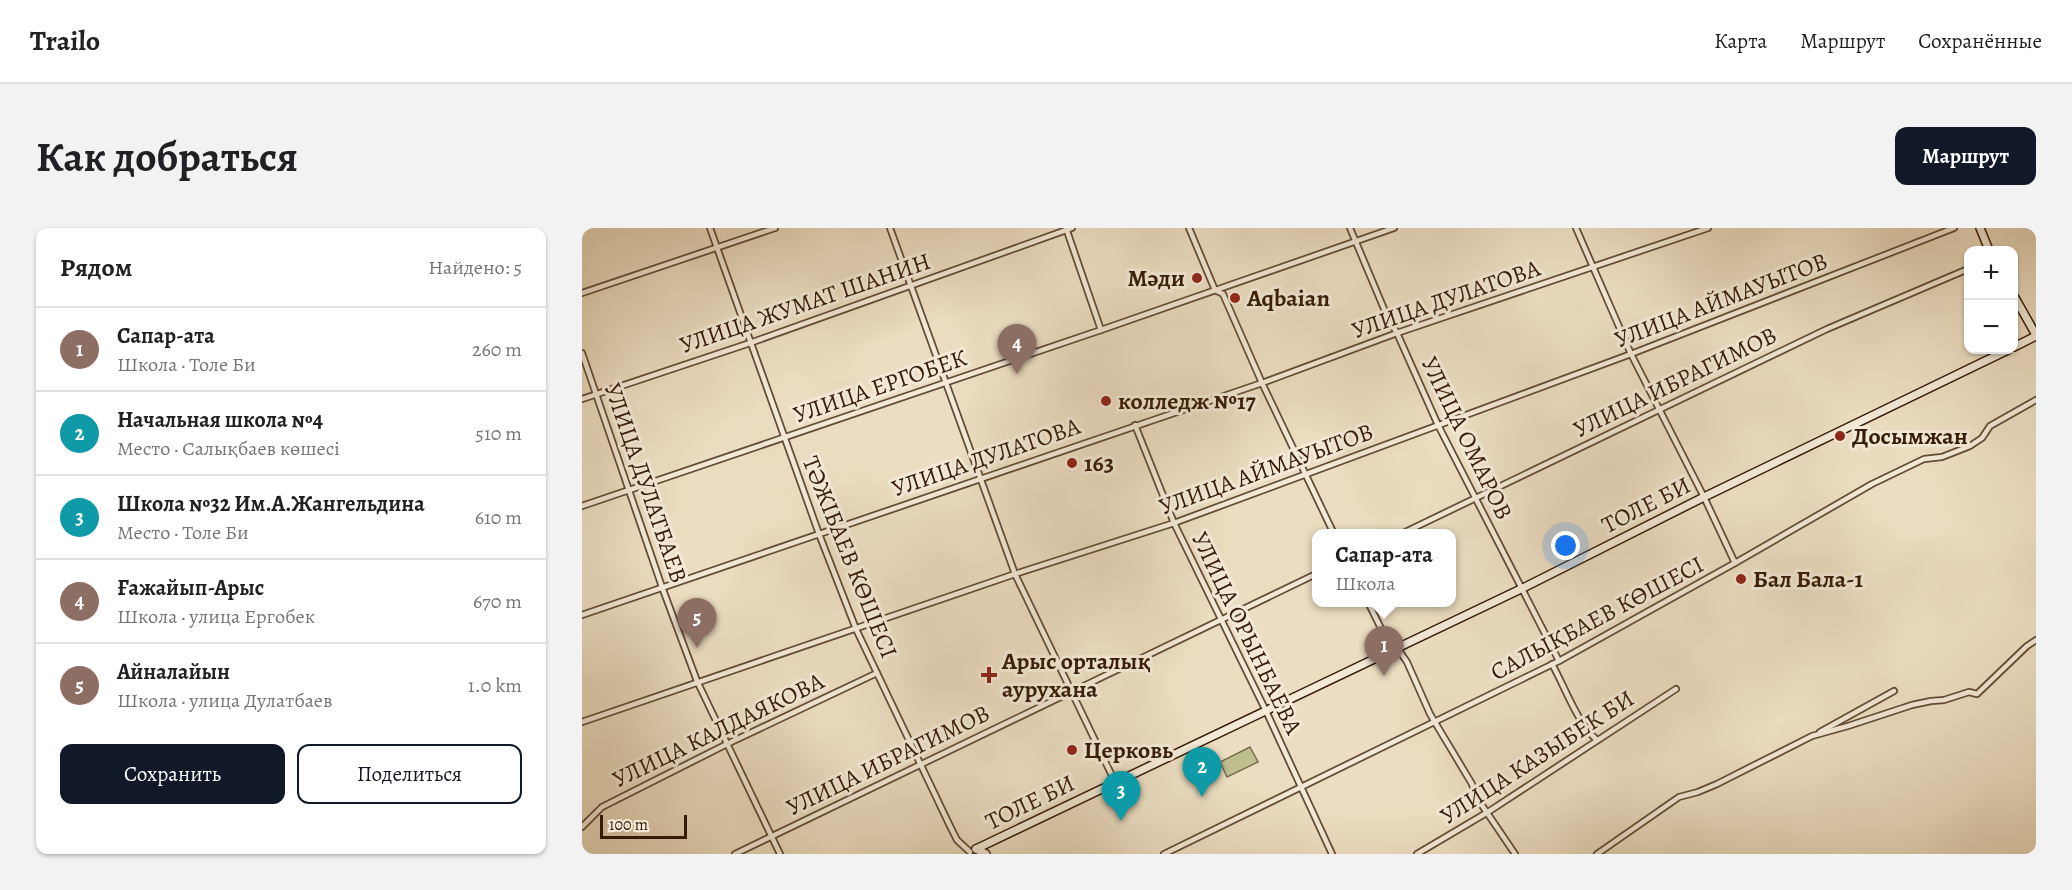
<!DOCTYPE html>
<html lang="ru">
<head>
<meta charset="utf-8">
<style>
  :root { --surface:#fff; --page:#f2f2f2; --text:#202124; --muted:#757577; --line:#e0e0e0; --accent:#111827 }
  body { margin:0; font-family:Alegreya,serif; background:var(--page); color:var(--text) }
  .controls { position:absolute; right:18px; top:18px; display:grid; overflow:hidden; border-radius:12px; box-shadow:0 2px 4px #0004 }
  .controls button { width:54px; height:54px; display:grid; place-items:center; padding:0; border:0; border-bottom:2px solid var(--line); background:var(--surface); color:var(--text); font:30px sans-serif }
  .scale { position:absolute; left:18px; bottom:15px; width:87px; box-sizing:border-box; padding-left:6px; border:3px solid #361b06; border-top:0; font-size:16px; line-height:21px; white-space:nowrap; color:#361b06; -webkit-text-stroke:4px #f2e9d7; paint-order:stroke }
  .you { position:absolute; left:984px; top:318px; width:21px; height:21px; margin:-15px; border:4px solid #fff; border-radius:50%; background:#1a73e8; box-shadow:0 0 0 9px #1a73e833 }
  .badge { display:grid; place-items:center; width:39px; height:39px; border-radius:50%; background:var(--accent); color:#fff; font-size:20px; font-weight:700 }
  .pin { position:absolute; translate:-50% -50px; filter:drop-shadow(0 2px 3px #0008) }
  .pin::after { content:''; position:absolute; top:32px; width:21px; height:18px; background:inherit; clip-path:polygon(0 0,100% 0,50% 100%) }
  .popup { position:absolute; left:730px; top:301px; width:144px; height:78px; box-sizing:border-box; display:grid; place-content:center; border-radius:12px; background:var(--surface); filter:drop-shadow(0 2px 4px #0005); font-size:20px; white-space:nowrap; color:var(--muted) }
  .popup b { font-size:22px; color:var(--text) }
  .popup::after { content:''; position:absolute; left:50%; top:100%; margin-left:-12px; border:12px solid transparent; border-top-color:var(--surface) }
  .list { margin:0; padding:0; list-style:none }
  h2 { display:flex; justify-content:space-between; align-items:center; height:78px; margin:0; padding:0 24px; font-size:26px }
  h2 small { font-size:20px; font-weight:400; color:var(--muted) }
  .list li { display:grid; grid-template-columns:39px 1fr auto; gap:18px; align-items:center; box-sizing:border-box; height:84px; padding:0 24px; border-top:2px solid var(--line) }
  .list b { display:block; font-size:22px; white-space:nowrap }
  .list p { margin:0; font-size:20px; white-space:nowrap; color:var(--muted) }
  .list em { font-size:20px; font-style:normal; color:var(--muted) }
  .actions { display:flex; gap:12px; padding:18px 24px }
  .actions a { flex:1; padding:14px 0; border:2px solid var(--accent); border-radius:12px; text-align:center; font-size:21px; color:var(--accent) }
  .actions .main { background:var(--accent); color:#fff }
  .map { position:relative; flex:none; width:1454px; height:626px; overflow:hidden; border-radius:12px }
  header { display:flex; align-items:center; gap:36px; box-sizing:border-box; height:84px; padding:0 30px; background:var(--surface); border-bottom:2px solid var(--line) }
  header strong { font-size:28px }
  nav { display:flex; gap:33px; margin-inline-start:auto; font-size:21px }
  .intro { display:flex; align-items:center; justify-content:space-between; box-sizing:border-box; height:144px; padding:0 36px }
  h1 { margin:0; font-size:42px }
  .button { padding:15px 27px; border-radius:12px; background:var(--accent); color:#fff; font-size:21px; font-weight:700 }
  main { display:flex; gap:36px; padding:0 36px }
  aside { flex:1; background:var(--surface); border-radius:12px; box-shadow:0 2px 4px #0004 }
  .map>svg:first-child { display:block }
  .green { fill:#bebf8e; stroke:#7a6d4a; stroke-width:1.5 }
  .lines { fill:none; stroke-linecap:round; stroke-linejoin:round }
  .minor-casing { stroke:#634c35; stroke-width:8 }
  .secondary-casing { stroke:#361b06; stroke-width:10 }
  .minor { stroke:#f2e9d7; stroke-width:4.5 }
  .secondary { stroke:#f2e9d7; stroke-width:7 }
  .poi-dot { fill:#8f2418; stroke:#f2e9d7; stroke-width:2 }
  .labels { text-anchor:middle; dominant-baseline:central; stroke-width:6; stroke-linejoin:round; paint-order:stroke }
  .poi-label { font-size:24px; font-weight:bold; fill:#361b06; stroke:#f2e9d7; text-anchor:start }
  .street-label { font-size:24px; fill:#361b06; stroke:#f2e9d7 }
</style>
</head>
<body>
<header>
<strong>Trailo</strong>
<nav><a>Карта</a><a>Маршрут</a><a>Сохранённые</a></nav>
</header>
<div class="intro"><h1>Как добраться</h1><a class="button">Маршрут</a></div>
<main>
<aside>
<h2>Рядом<small>Найдено: 5</small></h2>
<ul class="list">
<li><span class="badge" style="background:#8d6e63">1</span><div><b>Сапар-ата</b><p>Школа · Толе Би</p></div><em>260 m</em></li>
<li><span class="badge" style="background:#0f9aa8">2</span><div><b>Начальная школа №4</b><p>Место · Салықбаев көшесі</p></div><em>510 m</em></li>
<li><span class="badge" style="background:#0f9aa8">3</span><div><b>Школа №32 Им.А.Жангельдина</b><p>Место · Толе Би</p></div><em>610 m</em></li>
<li><span class="badge" style="background:#8d6e63">4</span><div><b>Ғажайып-Арыс</b><p>Школа · улица Ергобек</p></div><em>670 m</em></li>
<li><span class="badge" style="background:#8d6e63">5</span><div><b>Айналайын</b><p>Школа · улица Дулатбаев</p></div><em>1.0 km</em></li>
</ul>
<div class="actions"><a class="main">Сохранить</a><a>Поделиться</a></div>
</aside>
<div class="map">
<svg width="1454" height="626" viewBox="0 0 1454 626">
  <rect width="100%" height="100%" fill="#ebddc1"/>
  <filter id="stains"><feTurbulence type="fractalNoise" baseFrequency=".00333" numOctaves="4"/><feColorMatrix values="0 0 0 0 .2 0 0 0 0 .09 0 0 0 0 .02 0 0 0 .5 -.17"/></filter>
  <radialGradient id="worn" r=".72"><stop offset=".6" stop-color="#630" stop-opacity="0"/><stop offset="1" stop-color="#630" stop-opacity=".3"/></radialGradient>
  <path class="green" d="M668 519 676 534 645 549 638 534Z"/>
  <g class="lines">
    <g class="minor-casing">
      <g id="minor">
        <path d="M128 0 237 306 274 401 367 596 375 612 388 624"/>
        <path d="M308 0 433 346 533 554"/>
        <path d="M484 0 519 102"/>
        <path d="M607 0 633 62 641 66 680 155 752 306"/>
        <path d="M768 0 805 88 815 105 856 197 977 433"/>
        <path d="M994 0 1049 126 1122 269 1153 335"/>
        <path d="M0 65 193 0"/>
        <path d="M0 125 80 359 115 453 198 626"/>
        <path d="M0 171 168 115 490 0"/>
        <path d="M553 197 592 295 684 483 750 626"/>
        <path d="M0 278 519 102 812 0"/>
        <path d="M819 306 1245 101 1386 41"/>
        <path d="M786 374 810 423 818 424 825 434 848 486 890 556 893 567 933 626"/>
        <path d="M0 387 680 155 815 105 1126 0"/>
        <path d="M970 436C983 459 995 495 1015 512"/>
        <path d="M0 494 433 346 592 295 1049 126 1372 0"/>
        <path d="M1238 504 1312 463"/>
        <path d="M0 599 20 579 145 516 295 445"/>
        <path d="M153 626 734 346"/>
        <path d="M582 626 977 433 1153 335 1290 256 1342 231 1360 229 1388 218 1400 210 1408 198 1454 172"/>
        <path d="M835 626 906 584 1094 461"/>
        <path d="M1015 626 1097 569 1116 564 1135 556 1230 508 1266 498 1330 477 1349 473 1362 472 1387 464 1395 466 1445 418 1454 412"/>
      </g>
    </g>
    <g class="secondary-casing">
      <g id="secondary">
        <path d="M1398 0 1407 22"/>
        <path d="M1432 68 1454 107"/>
        <path d="M1432 119 1454 108"/>
        <path d="M394 621 941 360 1122 269 1426 122"/>
        <path d="M394 621 404 626"/>
      </g>
    </g>
    <use href="#minor" class="minor"/>
    <use href="#secondary" class="secondary"/>
  </g>
  <g class="poi-dot">
    <circle cx="615" cy="50" r="6"/>
    <circle cx="653" cy="70" r="6"/>
    <circle cx="524" cy="173" r="6"/>
    <circle cx="1258" cy="208" r="6"/>
    <circle cx="490" cy="235" r="6"/>
    <circle cx="1159" cy="351" r="6"/>
    <path d="M404 438h6v6h6v6h-6v6h-6v-6h-6v-6h6z"/>
    <circle cx="490" cy="522" r="6"/>
  </g>
  <g class="labels">
    <g class="poi-label">
      <text x="603" y="50" text-anchor="end">Мәди</text>
      <text x="665" y="70">Aqbaian</text>
      <text x="536" y="173">колледж №17</text>
      <text x="1270" y="208">Досымжан</text>
      <text x="502" y="235">163</text>
      <text x="1171" y="351">Бал Бала-1</text>
      <text x="420" y="433">Арыс орталық<tspan x="420" dy="28">аурухана</tspan></text>
      <text x="502" y="522">Церковь</text>
    </g>
    <g class="street-label">
      <text transform="translate(864 71) rotate(-19)">УЛИЦА ДУЛАТОВА</text>
      <text transform="translate(1139 72) rotate(-21)">УЛИЦА АЙМАУЫТОВ</text>
      <text transform="translate(223 75) rotate(-19)">УЛИЦА ЖУМАТ ШАНИН</text>
      <text transform="translate(1093 154) rotate(-26)">УЛИЦА ИБРАГИМОВ</text>
      <text transform="translate(298 158) rotate(-19)">УЛИЦА ЕРГОБЕК</text>
      <text transform="translate(885 210) rotate(64)">УЛИЦА ОМАРОВ</text>
      <text transform="translate(404 229) rotate(-19)">УЛИЦА ДУЛАТОВА</text>
      <text transform="translate(684 241) rotate(-20)">УЛИЦА АЙМАУЫТОВ</text>
      <text transform="translate(64 255) rotate(71)">УЛИЦА ДУЛАТБАЕВ</text>
      <text transform="translate(1064 277) rotate(-27)">ТОЛЕ БИ</text>
      <text transform="translate(268 329) rotate(68)">ТӘЖІБАЕВ КӨШЕСІ</text>
      <text transform="translate(1015 390) rotate(-28)">САЛЫҚБАЕВ КӨШЕСІ</text>
      <text transform="translate(665 405) rotate(64)">УЛИЦА ОРЫНБАЕВА</text>
      <text transform="translate(136 502) rotate(-26)">УЛИЦА КАЛДАЯКОВА</text>
      <text transform="translate(955 529) rotate(-33)">УЛИЦА КАЗЫБЕК БИ</text>
      <text transform="translate(306 532) rotate(-26)">УЛИЦА ИБРАГИМОВ</text>
      <text transform="translate(448 574) rotate(-26)">ТОЛЕ БИ</text>
    </g>
  </g>
  <rect width="100%" height="100%" filter="url(#stains)"/>
  <rect width="100%" height="100%" fill="url(#worn)"/>
</svg>
<div class="controls">
<button>+</button>
<button>−</button>
</div>
<div class="scale">100 m</div>
<div class="you"></div>
<div class="pin badge" style="left:802px;top:448px;background:#8d6e63">1</div>
<div class="popup"><b>Сапар-ата</b>Школа</div>
<div class="pin badge" style="left:620px;top:569px;background:#0f9aa8">2</div>
<div class="pin badge" style="left:539px;top:593px;background:#0f9aa8">3</div>
<div class="pin badge" style="left:435px;top:146px;background:#8d6e63">4</div>
<div class="pin badge" style="left:115px;top:420px;background:#8d6e63">5</div>
</div>
</main>
</body>
</html>
